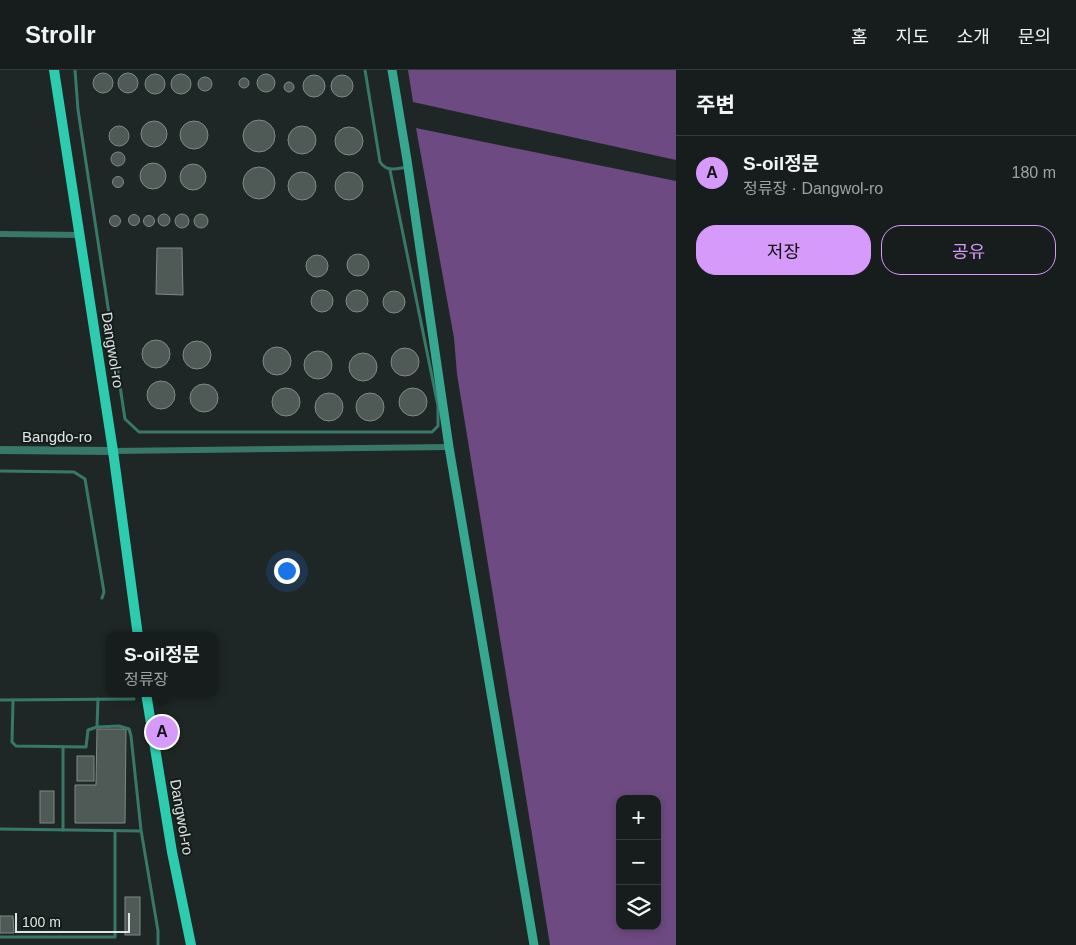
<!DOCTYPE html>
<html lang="ko">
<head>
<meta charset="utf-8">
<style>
  :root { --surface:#161d1c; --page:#232a29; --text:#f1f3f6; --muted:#9ea2a3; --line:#353b3b; --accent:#d69bfa }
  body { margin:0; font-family:Helvetica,"Noto Sans KR",sans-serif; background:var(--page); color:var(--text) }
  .controls { position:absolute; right:15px; bottom:15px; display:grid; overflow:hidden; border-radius:10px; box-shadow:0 2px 8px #0003 }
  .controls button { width:45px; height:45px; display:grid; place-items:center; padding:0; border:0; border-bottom:1px solid var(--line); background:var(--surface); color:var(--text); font:25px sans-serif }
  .scale { position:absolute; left:15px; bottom:12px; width:115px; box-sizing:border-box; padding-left:5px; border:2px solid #dfe5e4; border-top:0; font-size:14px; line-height:18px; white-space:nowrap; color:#dfe5e4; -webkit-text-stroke:4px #151d1b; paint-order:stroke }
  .you { position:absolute; left:286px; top:500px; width:18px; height:18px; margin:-12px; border:4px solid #fff; border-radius:50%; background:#1a73e8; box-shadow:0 0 0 8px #1a73e833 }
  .badge { display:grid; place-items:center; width:32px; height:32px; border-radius:50%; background:var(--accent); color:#111; font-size:16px; font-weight:700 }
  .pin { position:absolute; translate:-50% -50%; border:2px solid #fff; box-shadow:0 1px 5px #0006 }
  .popup { position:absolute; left:106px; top:562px; width:112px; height:65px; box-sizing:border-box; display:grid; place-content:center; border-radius:10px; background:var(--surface); filter:drop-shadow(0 1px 4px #0005); font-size:16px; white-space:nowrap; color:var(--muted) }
  .popup b { font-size:19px; color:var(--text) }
  .popup::after { content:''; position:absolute; left:50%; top:100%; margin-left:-10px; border:10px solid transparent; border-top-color:var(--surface) }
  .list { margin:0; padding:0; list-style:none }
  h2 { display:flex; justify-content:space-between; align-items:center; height:65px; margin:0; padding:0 20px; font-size:21px }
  h2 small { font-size:16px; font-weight:400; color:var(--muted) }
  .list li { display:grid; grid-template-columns:32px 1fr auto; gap:15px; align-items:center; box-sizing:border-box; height:75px; padding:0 20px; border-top:1px solid var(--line) }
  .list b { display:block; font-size:19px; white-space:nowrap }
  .list p { margin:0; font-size:16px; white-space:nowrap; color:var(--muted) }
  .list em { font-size:16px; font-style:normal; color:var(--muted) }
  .actions { display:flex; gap:10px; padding:15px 20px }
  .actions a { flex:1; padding:11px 0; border:1px solid var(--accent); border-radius:20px; text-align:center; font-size:18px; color:var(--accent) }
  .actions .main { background:var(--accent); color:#111 }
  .icon { flex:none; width:28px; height:28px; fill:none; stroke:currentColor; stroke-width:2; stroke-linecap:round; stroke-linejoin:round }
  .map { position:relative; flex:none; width:676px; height:875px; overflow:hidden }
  header { display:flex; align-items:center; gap:30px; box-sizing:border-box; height:70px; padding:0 25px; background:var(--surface); border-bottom:1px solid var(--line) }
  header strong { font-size:24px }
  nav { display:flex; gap:28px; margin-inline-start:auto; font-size:18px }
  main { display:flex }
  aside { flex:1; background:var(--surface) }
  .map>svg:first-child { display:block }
  .water { fill:#6d4a81; fill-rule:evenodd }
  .building { fill:#4f5956; stroke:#7f8a87 }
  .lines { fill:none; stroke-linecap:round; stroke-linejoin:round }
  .service { stroke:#387869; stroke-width:3 }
  .minor { stroke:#387869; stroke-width:6 }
  .tertiary { stroke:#387869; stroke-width:8 }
  .secondary { stroke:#37a790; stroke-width:9 }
  .primary { stroke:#2dccaf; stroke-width:10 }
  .labels { text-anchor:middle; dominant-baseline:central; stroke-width:4; stroke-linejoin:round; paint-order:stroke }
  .street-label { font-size:15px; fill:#dfe5e4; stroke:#151d1b }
</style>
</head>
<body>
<header>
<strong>Strollr</strong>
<nav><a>홈</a><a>지도</a><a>소개</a><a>문의</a></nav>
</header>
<main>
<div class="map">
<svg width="676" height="875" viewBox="0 0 676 875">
  <rect width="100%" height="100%" fill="#1e2725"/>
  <g class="water">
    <path d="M408 0H676V90L413 32Z"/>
    <path d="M416 58 676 111V875H550L457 304 454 268ZM620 729H657V856H620Z"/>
  </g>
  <g class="building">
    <circle cx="103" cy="13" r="10"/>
    <circle cx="128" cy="13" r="10"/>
    <circle cx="266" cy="13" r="9"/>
    <circle cx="181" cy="14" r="10"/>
    <circle cx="155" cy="14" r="10"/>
    <circle cx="314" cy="16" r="11"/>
    <circle cx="342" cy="16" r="11"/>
    <circle cx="205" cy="14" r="7"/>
    <circle cx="244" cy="13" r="5"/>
    <circle cx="289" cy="17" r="5"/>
    <circle cx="259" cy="66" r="16"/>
    <circle cx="154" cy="64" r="13"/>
    <circle cx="194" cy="65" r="14"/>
    <circle cx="302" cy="70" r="14"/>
    <circle cx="119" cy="66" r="10"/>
    <circle cx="349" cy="71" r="14"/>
    <circle cx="118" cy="89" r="7"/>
    <circle cx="153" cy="106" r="13"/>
    <circle cx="193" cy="107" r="13"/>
    <circle cx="259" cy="113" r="16"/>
    <circle cx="349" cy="116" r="14"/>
    <circle cx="302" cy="116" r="14"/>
    <circle cx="118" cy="112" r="5.5"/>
    <circle cx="182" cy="151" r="7"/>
    <circle cx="201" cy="151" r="7"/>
    <circle cx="164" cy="150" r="6"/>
    <circle cx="134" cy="150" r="5.5"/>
    <circle cx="149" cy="151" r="5.5"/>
    <circle cx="115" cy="151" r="5.5"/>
    <path d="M157 178H182L183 225 156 224Z"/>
    <circle cx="358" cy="195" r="11"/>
    <circle cx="317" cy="196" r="11"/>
    <circle cx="357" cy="231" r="11"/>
    <circle cx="322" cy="231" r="11"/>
    <circle cx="394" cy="232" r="11"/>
    <circle cx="156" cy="284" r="14"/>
    <circle cx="197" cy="285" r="14"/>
    <circle cx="277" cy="291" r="14"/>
    <circle cx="405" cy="292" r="14"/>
    <circle cx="318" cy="295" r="14"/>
    <circle cx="363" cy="297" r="14"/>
    <circle cx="161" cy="325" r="14"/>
    <circle cx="204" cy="328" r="14"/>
    <circle cx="286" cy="332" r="14"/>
    <circle cx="413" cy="332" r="14"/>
    <circle cx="370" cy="337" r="14"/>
    <circle cx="329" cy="337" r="14"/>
    <path d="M97 659H126L125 753H75V715H96Z"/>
    <rect x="77" y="686" width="17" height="25"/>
    <rect x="40" y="721" width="14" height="32"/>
    <rect x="125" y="827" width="15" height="38"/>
    <path d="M0 846H13L14 863H0Z"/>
  </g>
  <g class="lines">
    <g class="service">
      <path d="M75 0 78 40 125 349 139 362H432L438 356V336L390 100"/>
      <path d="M365 0 380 92C387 102 395 99 407 97"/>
      <path d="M0 401 74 402 85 409 104 522 102 528"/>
      <path d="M98 629 97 657 119 656 129 659 131 666 141 760 158 861V875"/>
      <path d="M0 630 134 629"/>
      <path d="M13 630 12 672 16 676 86 677 88 660 97 657"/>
      <path d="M0 759 141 761"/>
      <path d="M63 760V677"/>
      <path d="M0 867H115V761"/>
    </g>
    <g class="minor">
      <path d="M0 164 80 165"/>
      <path d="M113 381 449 377"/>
    </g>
    <path class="tertiary" d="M0 380 113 381"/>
    <path class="secondary" d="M392 0 407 90 449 377 534 875"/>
    <g class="primary">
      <path d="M54 0 113 381 138 566"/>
      <path d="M146 623 172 782 191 875"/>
    </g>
  </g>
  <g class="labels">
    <g class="street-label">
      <text transform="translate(113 280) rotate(81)">Dangwol-ro</text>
      <text x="57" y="366">Bangdo-ro</text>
      <text transform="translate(182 747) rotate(80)">Dangwol-ro</text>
    </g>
  </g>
</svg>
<div class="controls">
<button>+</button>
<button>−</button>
<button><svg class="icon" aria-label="layers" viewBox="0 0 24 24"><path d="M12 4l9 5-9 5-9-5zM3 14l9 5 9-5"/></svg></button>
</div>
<div class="scale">100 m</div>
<div class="you"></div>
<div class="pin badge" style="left:162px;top:662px">A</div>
<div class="popup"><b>S-oil정문</b>정류장</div>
</div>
<aside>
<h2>주변<small></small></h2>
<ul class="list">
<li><span class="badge">A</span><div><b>S-oil정문</b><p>정류장 · Dangwol-ro</p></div><em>180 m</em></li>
</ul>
<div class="actions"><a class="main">저장</a><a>공유</a></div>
</aside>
</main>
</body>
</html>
